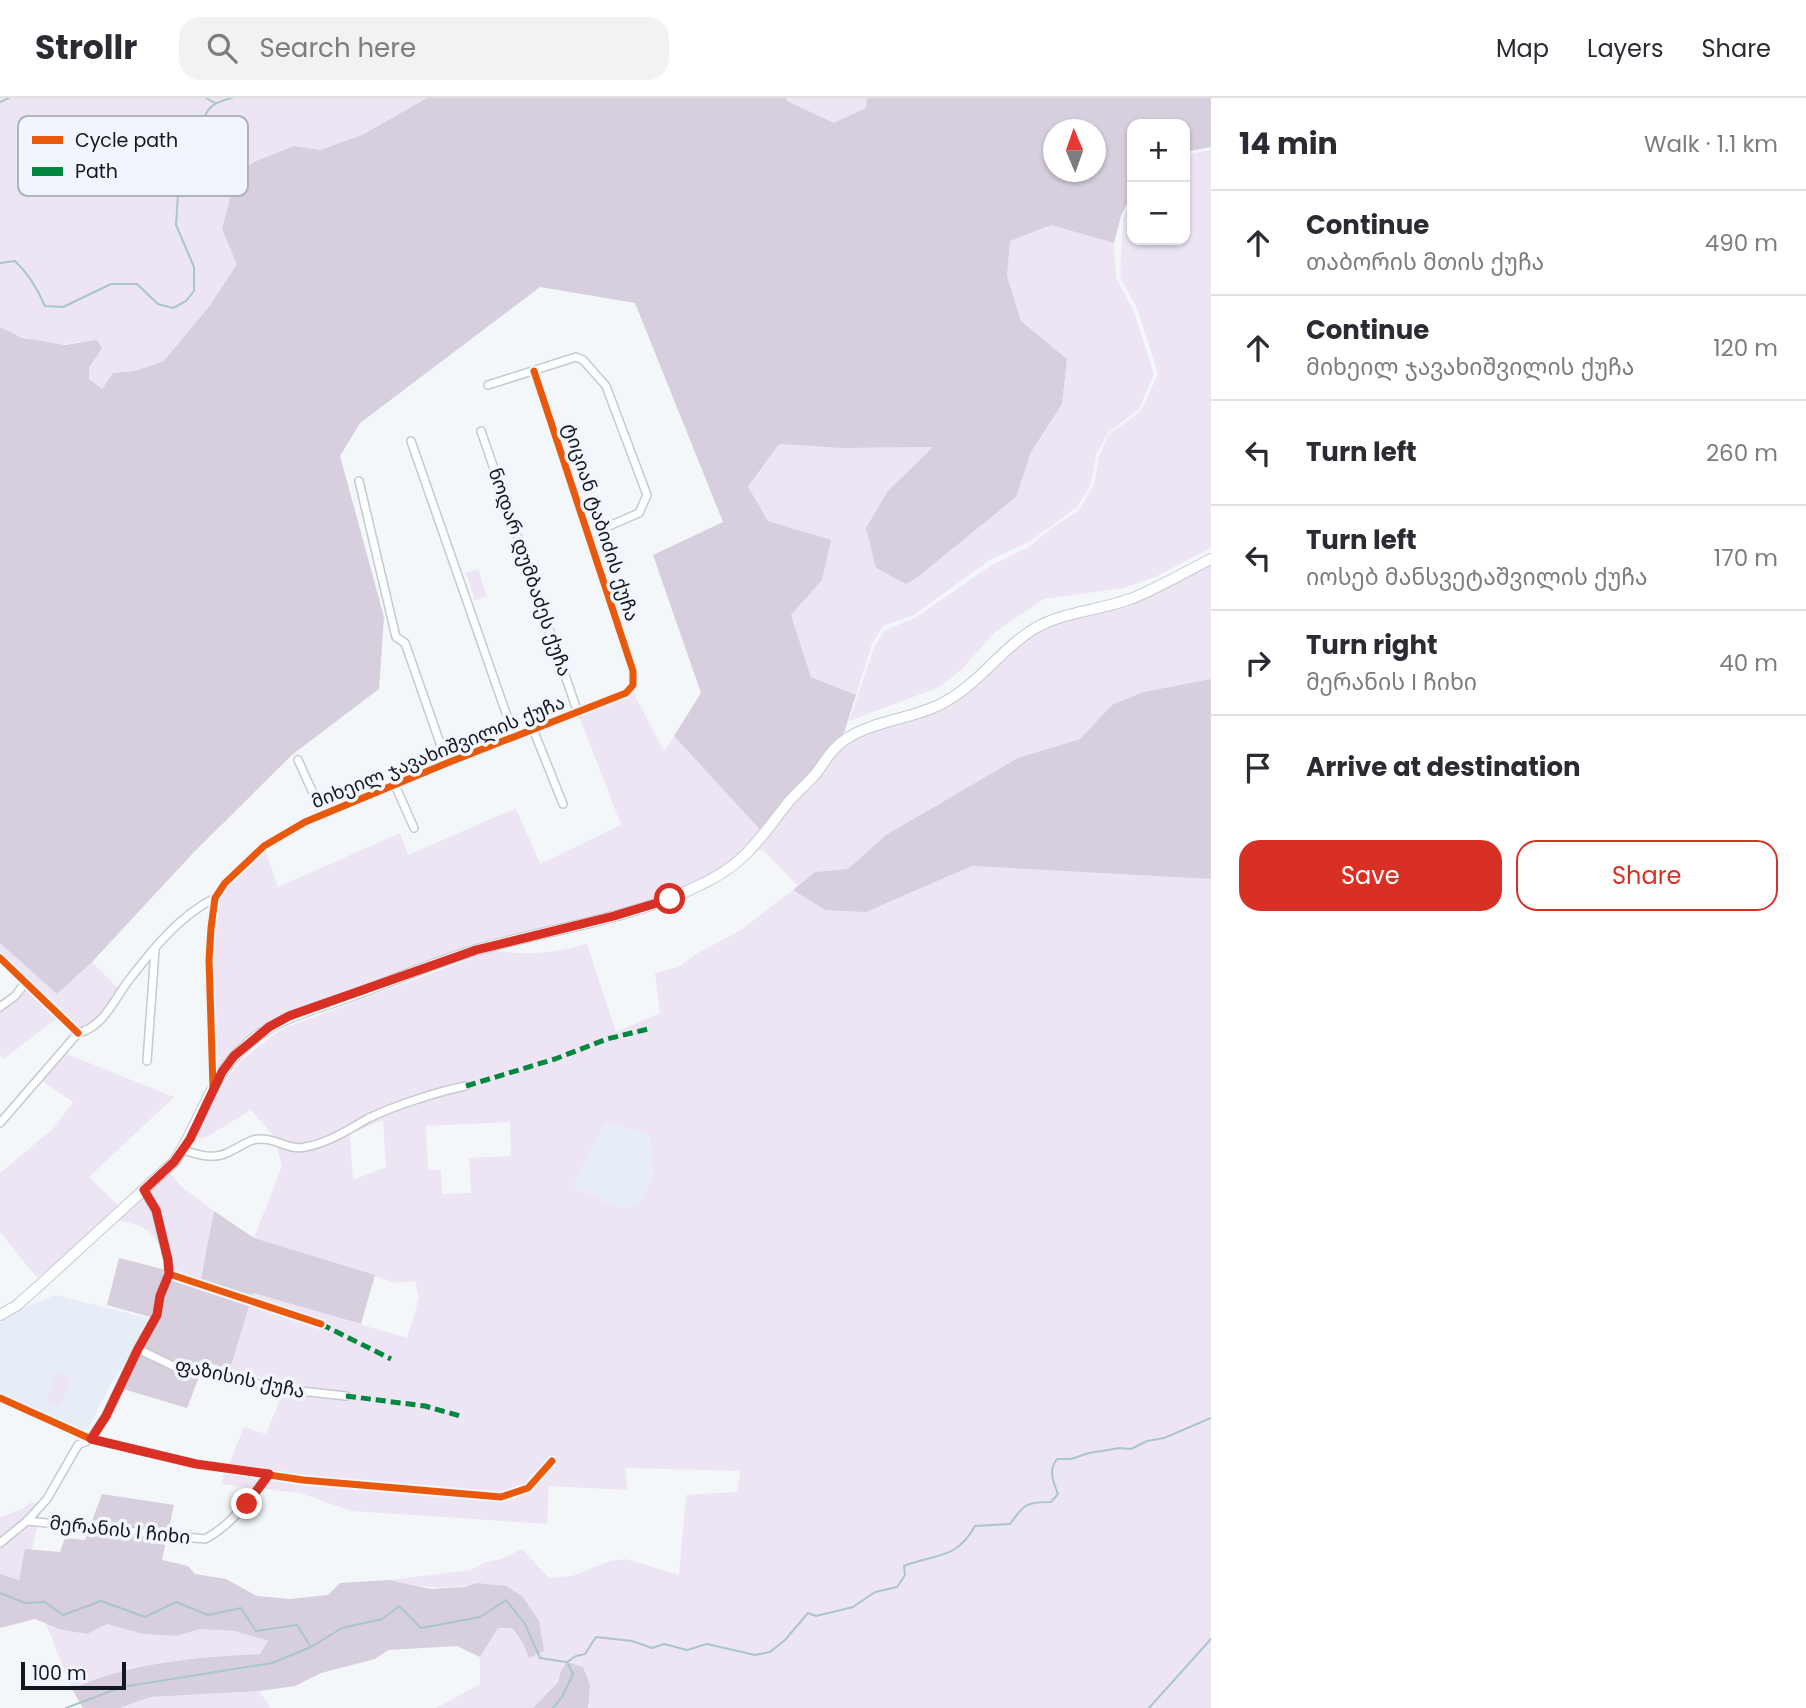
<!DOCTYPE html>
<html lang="en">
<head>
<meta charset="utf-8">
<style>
  :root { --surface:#fff; --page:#f2f2f3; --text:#2b2b33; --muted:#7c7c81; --line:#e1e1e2; --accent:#d93025 }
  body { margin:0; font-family:Poppins,"Noto Sans Georgian",sans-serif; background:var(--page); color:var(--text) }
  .controls { position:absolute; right:21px; top:21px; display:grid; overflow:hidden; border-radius:14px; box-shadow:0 2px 5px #0004 }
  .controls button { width:63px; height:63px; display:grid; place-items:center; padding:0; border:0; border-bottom:2px solid var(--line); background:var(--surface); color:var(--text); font:35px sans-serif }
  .compass { position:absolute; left:1043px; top:21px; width:63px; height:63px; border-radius:50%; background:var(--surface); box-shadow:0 2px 5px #0004; rotate:358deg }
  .scale { position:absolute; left:21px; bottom:18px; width:105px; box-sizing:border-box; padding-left:7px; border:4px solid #121822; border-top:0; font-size:19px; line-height:24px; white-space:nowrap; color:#121822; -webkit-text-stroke:5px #f2f6fc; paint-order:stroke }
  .stop { position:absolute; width:21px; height:21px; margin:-16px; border:5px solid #d93025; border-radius:50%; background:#fff }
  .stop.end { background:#d93025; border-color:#fff; box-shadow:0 2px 7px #0008 }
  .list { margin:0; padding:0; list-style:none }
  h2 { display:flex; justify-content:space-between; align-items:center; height:91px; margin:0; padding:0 28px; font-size:30px }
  h2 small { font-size:23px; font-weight:400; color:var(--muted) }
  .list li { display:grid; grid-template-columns:46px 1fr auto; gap:21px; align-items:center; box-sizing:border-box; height:105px; padding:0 28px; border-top:2px solid var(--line) }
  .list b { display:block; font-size:26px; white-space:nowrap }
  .list p { margin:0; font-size:23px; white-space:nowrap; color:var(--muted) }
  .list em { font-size:23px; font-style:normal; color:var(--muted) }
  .actions { display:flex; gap:14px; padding:21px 28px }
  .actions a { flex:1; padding:16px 0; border:2px solid var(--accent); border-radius:21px; text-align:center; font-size:24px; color:var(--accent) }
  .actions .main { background:var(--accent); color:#fff }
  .icon { flex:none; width:38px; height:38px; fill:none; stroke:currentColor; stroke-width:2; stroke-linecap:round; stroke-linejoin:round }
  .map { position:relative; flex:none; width:1211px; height:1610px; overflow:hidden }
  header { display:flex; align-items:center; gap:42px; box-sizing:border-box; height:98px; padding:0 35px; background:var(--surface); border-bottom:2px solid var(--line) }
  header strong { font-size:33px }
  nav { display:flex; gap:38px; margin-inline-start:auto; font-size:24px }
  .search { width:490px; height:63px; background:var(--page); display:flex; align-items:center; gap:18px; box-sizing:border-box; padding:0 24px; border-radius:21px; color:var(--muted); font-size:26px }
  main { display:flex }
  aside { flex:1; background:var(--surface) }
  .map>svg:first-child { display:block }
  .built { fill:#e7edf7 }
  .green { fill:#ede5f4; fill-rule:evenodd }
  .forest { fill:#d7cede; fill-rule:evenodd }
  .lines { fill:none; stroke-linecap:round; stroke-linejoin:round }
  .stream { stroke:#aac6cb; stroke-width:2 }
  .minor-casing { stroke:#c5c9d0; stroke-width:10 }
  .secondary-casing { stroke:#c5c9d0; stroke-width:12 }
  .minor { stroke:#fdfefe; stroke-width:7 }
  .secondary { stroke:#fdfefe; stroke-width:10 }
  .quiet { stroke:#00873e; stroke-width:5; stroke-dasharray:10 5; stroke-linecap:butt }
  .cycleway-casing { stroke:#f2f6fc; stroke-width:11 }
  .cycleway { stroke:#e8590c; stroke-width:7 }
  .route { stroke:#d93025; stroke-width:9 }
  .labels { text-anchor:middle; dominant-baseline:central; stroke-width:7; stroke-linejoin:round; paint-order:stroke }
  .street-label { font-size:19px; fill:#121822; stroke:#f2f6fc }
  .key { fill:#f2f6fc; stroke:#afb3bb; stroke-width:2 }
  .key-label { font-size:19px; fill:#121822 }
</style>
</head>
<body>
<header>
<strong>Strollr</strong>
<div class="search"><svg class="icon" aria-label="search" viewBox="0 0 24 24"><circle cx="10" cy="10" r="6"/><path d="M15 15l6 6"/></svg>Search here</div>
<nav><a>Map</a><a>Layers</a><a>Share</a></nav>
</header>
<main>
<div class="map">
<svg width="1211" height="1610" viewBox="0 0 1211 1610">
  <rect width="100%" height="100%" fill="#f4f7fa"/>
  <g class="built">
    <path d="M606 1025 648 1035 654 1075 638 1107 619 1110 572 1088Z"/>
    <path d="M55 1197 147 1220 134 1251 112 1284 86 1334 0 1296V1224L20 1211Z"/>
  </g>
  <g class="green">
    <path d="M0 0H427L362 37 320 52 294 48 222 131 238 166 211 206 164 263 135 273 113 275 102 291 89 281V271L96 260 79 244C52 250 24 241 0 229Z"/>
    <path d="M786 0H867V10L834 26 787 3Z"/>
    <path d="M1211 52V450L1157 478 1124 490 1044 501 995 534 963 570 940 589 849 623 875 547 885 532 915 520 990 468 1029 449 1051 430 1078 413 1094 387 1099 358 1108 337 1141 313 1158 276 1137 210 1120 179 1123 120 1132 102V142H1185V57Z"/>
    <path d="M1051 127 1114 145 1116 180 1133 211 1154 276 1139 311 1108 335 1096 357 1091 386 1077 409 1029 444 990 462 914 517 883 528 872 546 856 597 811 579 791 517 822 482 830 442 768 423 748 390 779 346 841 350 934 349 888 393 919 478 1016 399 1031 354 1062 306 1067 261 1021 223 1007 178 1010 143Z"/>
    <path d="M1211 461V581L1112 607 1080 641 1018 660 886 737 848 771 815 774 798 788 763 752 750 754 670 801 515 841 339 902 253 940 213 990 209 862 215 800 264 748 278 789 400 735 408 757 516 710 540 766 621 727 578 615 626 595 634 596 664 653 674 638 765 737 839 646 937 608 1039 525 1131 500Z"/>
    <path d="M478 471 487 499 475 502 466 475Z"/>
    <path d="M972 768 1211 781V1610H588L590 1608 561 1573 558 1583 533 1610H436L480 1586V1559L498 1530H511L523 1545 544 1553 476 1485C446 1494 418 1488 389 1482L471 1472 486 1464 501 1461 522 1451 549 1480 572 1478 610 1463 626 1461 679 1477 686 1397 737 1394 740 1373 626 1370 627 1392 549 1388 547 1426 351 1413 300 1395 221 1386 244 1329 266 1336 286 1286 230 1271 253 1195 407 1240 419 1200 415 1183 396 1185 254 1140 282 1068 273 1037 251 1012 205 1040 194 1041 212 1001 240 963 282 931 494 852C526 859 555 854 587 846L616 934 660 915 655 875 678 869 698 855 741 832 793 792 825 812 885 806ZM383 1022 386 1069 353 1082 350 1036ZM510 1024 511 1058 469 1060 471 1095 442 1096 441 1072H428L426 1028ZM606 1025 648 1035 654 1075 638 1107 619 1110 572 1088Z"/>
    <path d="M0 845 57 896 92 864 121 893 99 924 78 935 60 918 4 961 0 956V909L25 885 0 860Z"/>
    <path d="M62 954 174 999 89 1079 122 1111 80 1149 37 1180 0 1134V1075L54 1030 73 1004 39 981Z"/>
    <path d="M169 1074 181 1088 214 1113 201 1182 166 1173C162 1140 150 1126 117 1123Z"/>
    <path d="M57 1274 72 1280 60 1309 45 1303Z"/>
    <path d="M32 1404 41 1410 32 1452H25L19 1482 0 1476V1419L20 1412Z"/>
    <path d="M46 1526 59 1531 107 1526 143 1536 177 1538 200 1531 235 1533 268 1543 261 1556C197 1559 130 1564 72 1591Z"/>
    <path d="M259 1593 271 1610H120L150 1599Z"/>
  </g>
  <g class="forest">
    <path d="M427 0H786L787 3 834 25 866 10 867 0H1211V49L1185 54V26H1132V96L1121 118 1114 145 1051 127 1010 143 1007 178 1021 223 1067 261 1062 306 1031 354 1016 399 919 478 906 486 876 470 866 430 888 393 933 349 841 350 779 346 748 389 768 423 831 442 822 482 791 517 811 579 856 597 843 638 765 737 674 638 701 595 653 457 723 424 635 205 540 189 360 325 340 358 384 519 379 591 293 656 194 754 92 864 57 896 0 845V229L23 240 65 247 97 242 102 250 89 270V281L102 291 113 275 135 273 164 263 211 206 237 166 222 131 236 78 254 64 294 48 320 52 362 37ZM1054 32H1096V74H1054Z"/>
    <path d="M1211 581V781L972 768 866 814 825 812 793 792 815 774 848 771 886 737 1018 660 1080 641 1112 607 1144 594Z"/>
    <path d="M214 1113 254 1140 375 1177 361 1226 253 1195 230 1271 205 1264 187 1310 123 1291 154 1220 107 1207 119 1160 201 1181Z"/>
    <path d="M102 1396 174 1407 162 1462 188 1468 195 1476 226 1481 257 1498 290 1501 328 1497 340 1485 389 1482 431 1491 465 1489 476 1485 506 1488 523 1499 539 1523 544 1553 529 1560 523 1545 512 1530H498L480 1559 457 1548 388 1552 375 1561 321 1575 295 1588 259 1593 150 1599 120 1610H83L72 1591C130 1564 197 1559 260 1556L268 1543 235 1533 200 1531 177 1538 143 1536 107 1526 87 1536 59 1531 35 1521 0 1530V1476L19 1482 25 1451 60 1454 65 1440 85 1442Z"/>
    <path d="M567 1564 583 1569 590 1587 588 1610H533L558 1584 561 1573Z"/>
  </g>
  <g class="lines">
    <g class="stream">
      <path d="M206 0 215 5"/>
      <path d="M0 4 9 0"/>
      <path d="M0 165 15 163C29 176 37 190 45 208L63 209 111 186H137L158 206 173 210 186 203 194 193V169L176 127 178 97 180 83 185 75 192 68 216 59 221 46 220 31 205 19C208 6 221 3 232 0"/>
      <path d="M0 1495 25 1505 45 1504 63 1517 101 1503 145 1519 176 1504 208 1517 241 1510 256 1533 297 1527 311 1549 342 1530 382 1521 399 1508 421 1530 480 1519 506 1502 525 1526 540 1560 566 1564"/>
      <path d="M567 1564 576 1558 585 1556 596 1539 632 1543 652 1550 664 1546 687 1552 707 1546 755 1557 770 1554 785 1542 808 1515 816 1518 853 1509 875 1494 897 1489 905 1477 904 1468C937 1455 956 1462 975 1428L1010 1426C1024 1406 1026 1404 1051 1404L1058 1396C1053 1383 1048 1373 1057 1361H1071L1089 1355 1120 1350 1131 1351 1147 1343 1164 1340 1211 1320"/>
      <path d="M66 1610 122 1589 272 1565 311 1549"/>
      <path d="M553 1610 562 1599 573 1576 568 1566"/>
      <path d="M1149 1610 1211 1541"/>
    </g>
    <g class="minor-casing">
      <g id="minor">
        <path d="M488 287 576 259 583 262 606 288 647 397 639 415 588 437"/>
        <path d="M481 333 578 615"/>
        <path d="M411 343 514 638"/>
        <path d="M359 383 396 539 405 545 447 665"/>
        <path d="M533 631 563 706"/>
        <path d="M298 662 323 717"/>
        <path d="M395 687 414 730"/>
        <path d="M0 860 78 935"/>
        <path d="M0 909 15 898 25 885"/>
        <path d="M147 963 155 852"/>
        <path d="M213 990 209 862 211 830 215 800 225 785 264 748 305 724 447 665 626 595 633 587V573L534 273"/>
        <path d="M0 1025 78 935C104 929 114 901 129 882 153 851 180 817 215 800"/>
        <path d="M183 1052C198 1057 214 1062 229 1054 238 1050 244 1045 253 1042 273 1037 287 1053 305 1049 329 1045 349 1031 369 1020 394 1008 439 993 466 988"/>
        <path d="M169 1176 321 1226"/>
        <path d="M138 1251 173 1268 282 1291 346 1298"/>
        <path d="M0 1300 91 1341 196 1366 303 1382 501 1399 528 1390 552 1363"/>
        <path d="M27 1423 205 1441C232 1427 251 1400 269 1376"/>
        <path d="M0 1445 27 1423 47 1401 78 1347 91 1341 106 1318 138 1251 157 1217 160 1198 169 1176 168 1162 156 1113 144 1092"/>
      </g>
    </g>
    <g class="secondary-casing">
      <path id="secondary" d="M0 1217 16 1208 42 1185 174 1064C197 1031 209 985 236 957 268 923 298 916 339 902 387 886 432 864 480 851 554 830 633 821 702 786 746 765 759 741 787 706 796 694 808 686 817 674 826 662 833 649 846 641 873 623 910 621 939 607 977 589 1001 550 1037 529 1067 513 1102 512 1133 500 1160 489 1185 474 1211 461"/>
    </g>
    <use href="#minor" class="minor"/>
    <use href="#secondary" class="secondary"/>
    <g class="quiet">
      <path d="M466 988 555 961 607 941 652 930"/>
      <path d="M321 1226 391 1261"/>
      <path d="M346 1298 425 1308 460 1318"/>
    </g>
    <g class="cycleway-casing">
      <g id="cycleway">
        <path d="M0 860 78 935"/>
        <path d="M213 990 209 862 211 830 215 800 225 785 264 748 305 724 447 665 626 595 633 587V573L534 273"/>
        <path d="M169 1176 321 1226"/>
        <path d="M0 1300 91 1341 196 1366 303 1382 501 1399 528 1390 552 1363"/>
      </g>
    </g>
    <use href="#cycleway" class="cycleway"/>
  </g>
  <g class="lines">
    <path class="route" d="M247 1406 269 1376 196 1366 91 1341 106 1318 138 1251 157 1217 160 1198 169 1176 168 1162 156 1112 144 1092 174 1064 190 1041 222 974 234 958 269 929 289 918 476 852 614 818 670 801"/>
  </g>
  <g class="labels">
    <g class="street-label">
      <text transform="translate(601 424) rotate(72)">ტიციან ტაბიძის ქუჩა</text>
      <text transform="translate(530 474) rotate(71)">ნოდარ დუმბაძეს ქუჩა</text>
      <text transform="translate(438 654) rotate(-22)">მიხეილ ჯავახიშვილის ქუჩა</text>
      <text transform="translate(240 1280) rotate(12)">ფაზისის ქუჩა</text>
      <text transform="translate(120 1432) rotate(6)">მერანის I ჩიხი</text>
    </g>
  </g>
  <rect x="18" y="18" width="230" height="80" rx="10" class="key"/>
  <rect x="32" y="38" width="31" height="8" fill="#e8590c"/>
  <rect x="32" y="69" width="31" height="9" fill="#00873e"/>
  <g class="key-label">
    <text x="75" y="49">Cycle path</text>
    <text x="75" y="80">Path</text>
  </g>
</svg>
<div class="controls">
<button>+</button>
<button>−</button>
</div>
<svg class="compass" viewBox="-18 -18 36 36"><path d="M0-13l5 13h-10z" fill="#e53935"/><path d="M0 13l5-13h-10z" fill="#7c7c81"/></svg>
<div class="scale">100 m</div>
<div class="stop" style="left:670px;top:801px"></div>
<div class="stop end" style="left:247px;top:1406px"></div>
</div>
<aside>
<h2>14 min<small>Walk · 1.1 km</small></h2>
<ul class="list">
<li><svg class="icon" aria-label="ahead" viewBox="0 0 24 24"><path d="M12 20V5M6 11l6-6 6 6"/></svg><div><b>Continue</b><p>თაბორის მთის ქუჩა</p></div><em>490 m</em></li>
<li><svg class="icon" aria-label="ahead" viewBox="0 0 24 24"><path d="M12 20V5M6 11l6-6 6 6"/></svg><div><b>Continue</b><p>მიხეილ ჯავახიშვილის ქუჩა</p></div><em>120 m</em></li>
<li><svg class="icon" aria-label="left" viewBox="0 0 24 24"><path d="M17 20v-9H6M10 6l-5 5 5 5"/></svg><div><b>Turn left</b></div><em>260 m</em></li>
<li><svg class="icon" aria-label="left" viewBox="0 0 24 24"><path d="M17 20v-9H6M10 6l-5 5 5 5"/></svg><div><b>Turn left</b><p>იოსებ მანსვეტაშვილის ქუჩა</p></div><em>170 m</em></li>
<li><svg class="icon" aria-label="right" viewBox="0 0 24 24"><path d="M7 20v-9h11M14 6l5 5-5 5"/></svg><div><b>Turn right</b><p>მერანის I ჩიხი</p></div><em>40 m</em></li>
<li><svg class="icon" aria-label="arrive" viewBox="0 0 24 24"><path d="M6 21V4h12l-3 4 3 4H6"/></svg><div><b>Arrive at destination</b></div></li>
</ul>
<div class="actions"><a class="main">Save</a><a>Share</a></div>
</aside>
</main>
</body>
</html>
